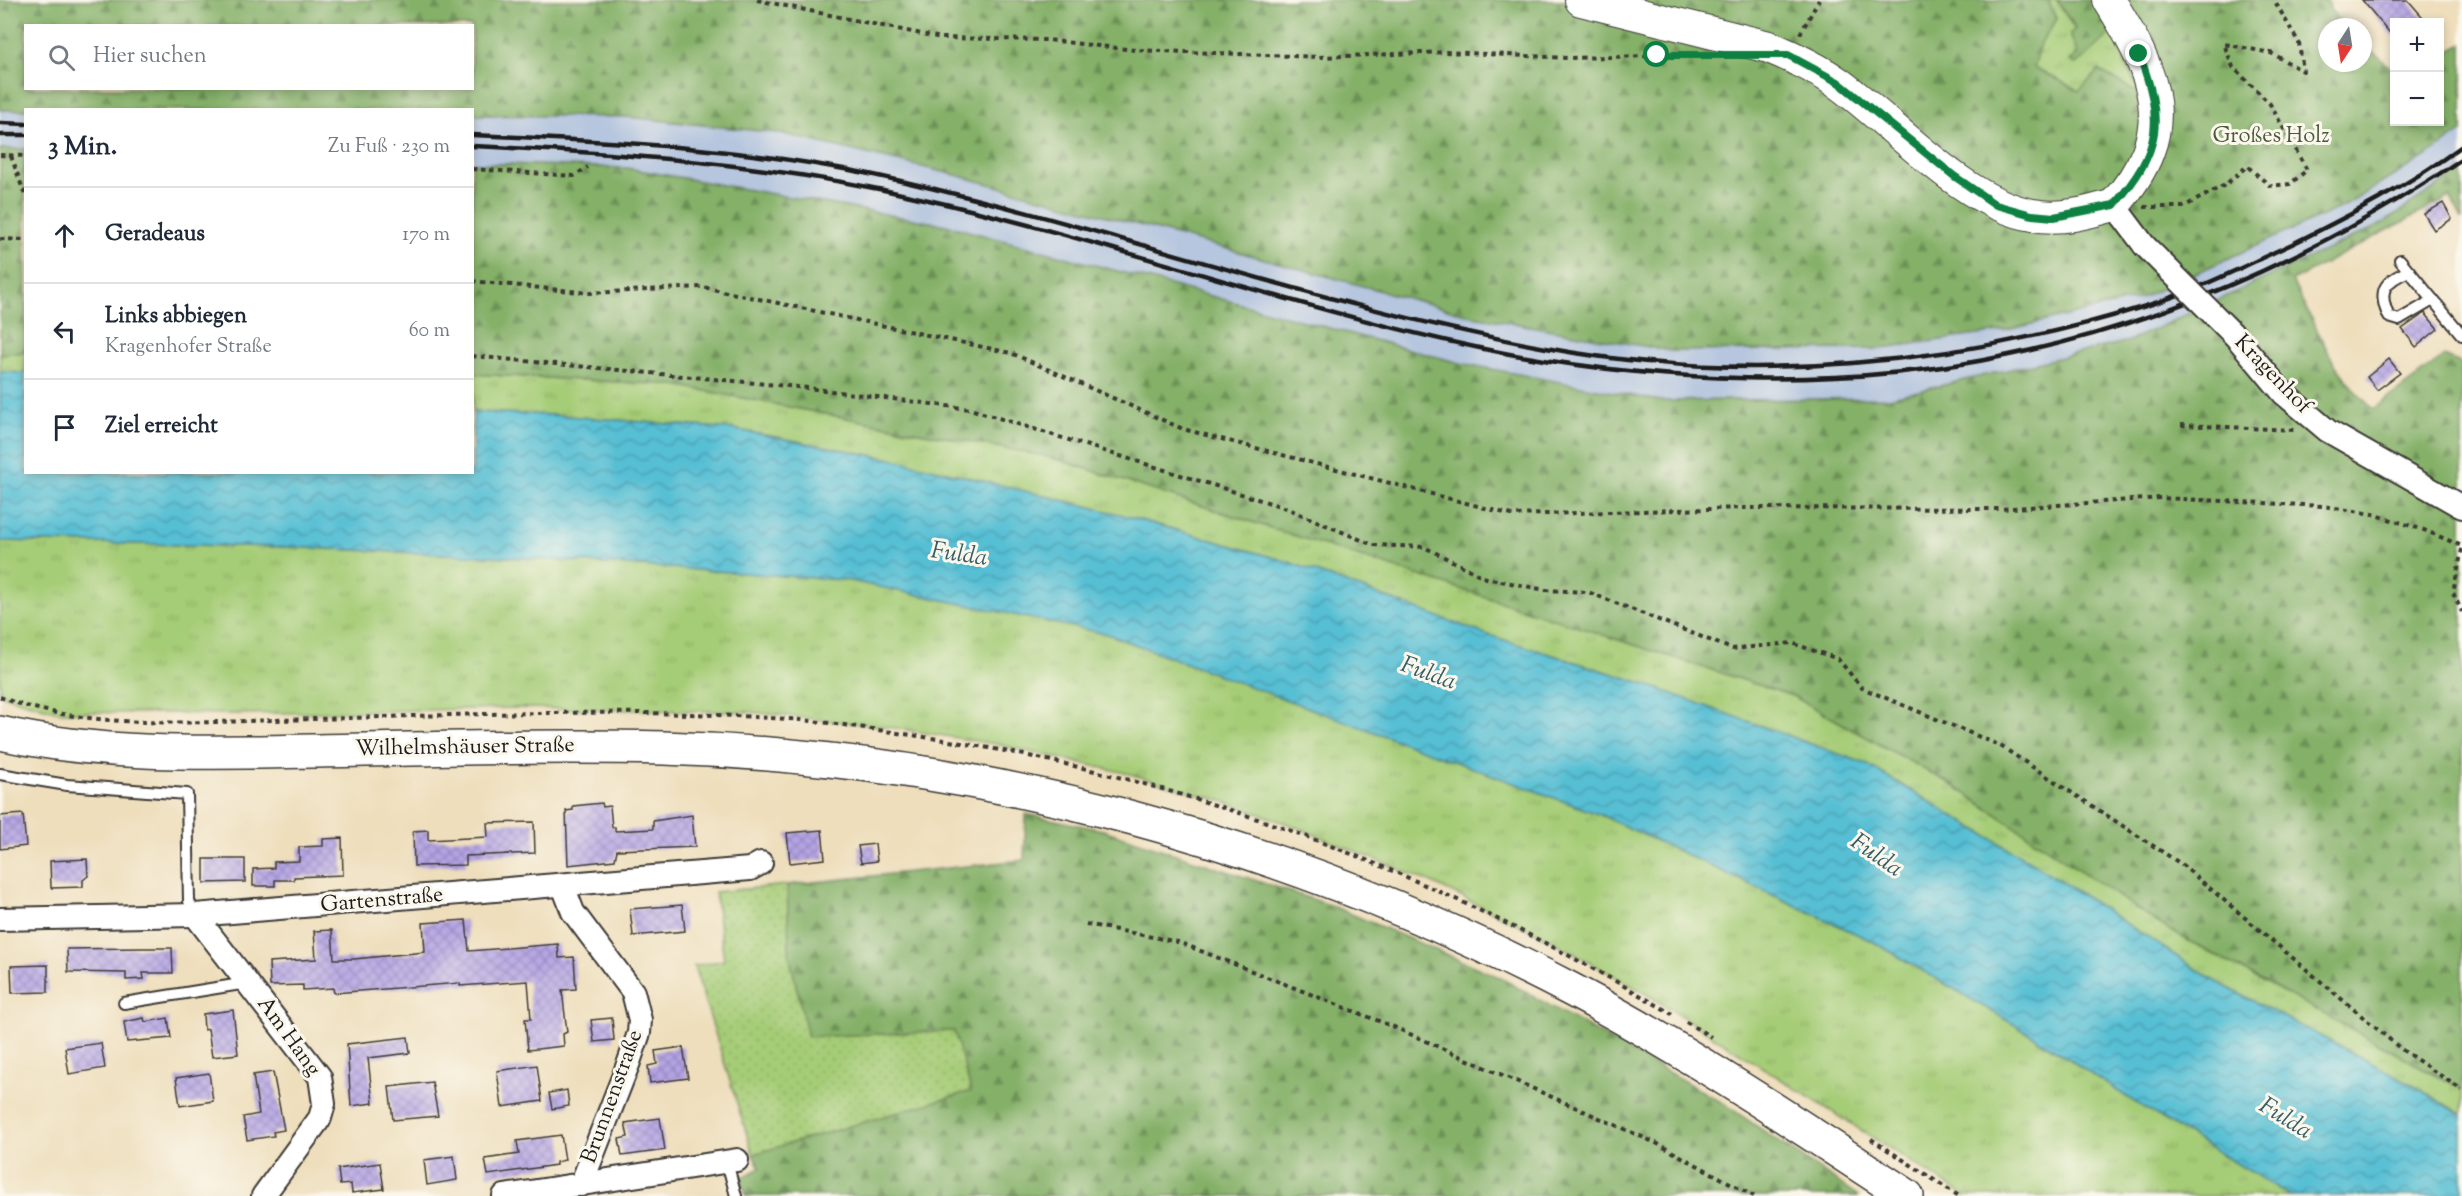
<!DOCTYPE html>
<html lang="de">
<head>
<meta charset="utf-8">
<style>
  :root { --surface:#fff; --page:#f6f6f7; --text:#1f2937; --muted:#747a83; --line:#e0e1e3 }
  body { margin:0; font-family:"Sorts Mill Goudy",serif; background:var(--page); color:var(--text) }
  .controls { position:absolute; right:18px; top:18px; display:grid; overflow:hidden; border-radius:0px; box-shadow:0 3px 9px #0003 }
  .controls button { width:54px; height:54px; display:grid; place-items:center; padding:0; border:0; border-bottom:2px solid var(--line); background:var(--surface); color:var(--text); font:30px sans-serif }
  .compass { position:absolute; left:2318px; top:18px; width:54px; height:54px; border-radius:50%; background:var(--surface); box-shadow:0 3px 9px #0003; rotate:192deg }
  .stop { position:absolute; width:18px; height:18px; margin:-14px; border:4px solid #0b8043; border-radius:50%; background:#fff }
  .stop.end { background:#0b8043; border-color:#fff; box-shadow:0 2px 6px #0008 }
  .list { margin:0; padding:0; list-style:none }
  h2 { display:flex; justify-content:space-between; align-items:center; height:78px; margin:0; padding:0 24px; font-size:26px }
  h2 small { font-size:20px; font-weight:400; color:var(--muted) }
  .list li { display:grid; grid-template-columns:39px 1fr auto; gap:18px; align-items:center; box-sizing:border-box; height:96px; padding:0 24px; border-top:2px solid var(--line) }
  .list b { display:block; font-size:22px; white-space:nowrap }
  .list p { margin:0; font-size:20px; white-space:nowrap; color:var(--muted) }
  .list em { font-size:20px; font-style:normal; color:var(--muted) }
  .icon { flex:none; width:33px; height:33px; fill:none; stroke:currentColor; stroke-width:2; stroke-linecap:round; stroke-linejoin:round }
  .map { position:relative; flex:none; width:2462px; height:1196px; overflow:hidden }
  .search { position:absolute; background:var(--surface); box-shadow:0 3px 9px #0003; left:24px; top:24px; width:450px; height:66px; display:flex; align-items:center; gap:15px; box-sizing:border-box; padding:0 21px; border-radius:0px; color:var(--muted); font-size:22px }
  .panel { position:absolute; background:var(--surface); box-shadow:0 3px 9px #0003; left:24px; top:108px; width:450px; height:366px; border-radius:0px }
  .map>svg:first-child { display:block }
  .railway { fill:#b6c6de }
  .grass { fill:url(#grass-tufts); stroke:#607449; stroke-width:1.5 }
  .forest { fill:url(#forest-firs); stroke:#506642; stroke-width:1.5; fill-rule:evenodd }
  .park { fill:url(#park-dots); stroke:#607449; stroke-width:1.5 }
  .water { fill:url(#water-waves); stroke:#3a6e78; stroke-width:1.5 }
  .building { fill:url(#building-cross-hatch) }
  .lines { fill:none; stroke-linecap:round; stroke-linejoin:round }
  .lane-casing { stroke:#3c3934; stroke-width:14 }
  .street-casing { stroke:#3c3934; stroke-width:26 }
  .secondary-casing { stroke:#3c3934; stroke-width:34 }
  .primary-casing { stroke:#3c3934; stroke-width:36 }
  .path { stroke:#3c3934; stroke-width:4; stroke-dasharray:4.5 4.5; stroke-linecap:butt }
  .lane { stroke:#fff; stroke-width:10 }
  .street { stroke:#fff; stroke-width:22 }
  .secondary { stroke:#fff; stroke-width:32 }
  .primary { stroke:#fff; stroke-width:33 }
  .rail { stroke:#1c1c1c; stroke-width:4.5 }
  .street-bridge-casing { stroke:#3c3934; stroke-width:26; stroke-linecap:butt }
  .street-bridge { stroke:#fff; stroke-width:22 }
  .route { stroke:#0b8043; stroke-width:8 }
  .labels { text-anchor:middle; dominant-baseline:central; stroke-width:6; stroke-linejoin:round; paint-order:stroke }
  .park-label { font-size:22px; fill:#4c5a3c; stroke:#fbf7ec }
  .street-label { font-size:22px; fill:#1c1c1c; stroke:#fbf7ec }
  .water-label { font-size:24px; font-style:italic; fill:#345d66; stroke:#fbf7ec }
</style>
</head>
<body>
<div class="map">
<svg width="2462" height="1196" viewBox="0 0 2462 1196">
  <defs>
    <pattern id="grass-tufts" width="24" height="20" patternUnits="userSpaceOnUse" patternTransform="scale(1.5)"><rect width="24" height="20" fill="#a5cc76"/><path d="M3 7l-1-3M5 7V3M7 7l1-3M15 17l-1-3M17 17v-4M19 17l1-3" fill="none" stroke="#8daf66"/></pattern>
    <pattern id="forest-firs" width="22" height="20" patternUnits="userSpaceOnUse" patternTransform="scale(1.5)"><rect width="22" height="20" fill="#84b067"/><path d="M5 1l3.5 6h-7zM16 11l3.5 6h-7z" fill="#6b8e54"/></pattern>
    <pattern id="park-dots" width="8" height="8" patternUnits="userSpaceOnUse" patternTransform="scale(1.5)"><rect width="8" height="8" fill="#a5cc76"/><path d="M2 2h.1M6 6h.1" fill="none" stroke="#8daf66" stroke-width="1.8" stroke-linecap="round"/></pattern>
    <pattern id="water-waves" width="16" height="10" patternUnits="userSpaceOnUse" patternTransform="scale(1.5)"><rect width="16" height="10" fill="#57bfd4"/><path d="M0 5q4-4 8 0t8 0" fill="none" stroke="#479aab"/></pattern>
    <pattern id="building-cross-hatch" width="8" height="8" patternUnits="userSpaceOnUse" patternTransform="scale(1.5)"><rect width="8" height="8" fill="#b5a4e5"/><path d="M0 0l8 8M0 8l8-8" fill="none" stroke="#9285b9"/></pattern>
  </defs>
  <rect width="100%" height="100%" fill="#fbf7ec"/>
  <filter id="ink" filterUnits="userSpaceOnUse"><feTurbulence type="fractalNoise" baseFrequency=".0167" numOctaves="2"/><feDisplacementMap in="SourceGraphic" scale="12" xChannelSelector="R" yChannelSelector="G"/><feConvolveMatrix kernelMatrix="1 2 1 2 8 2 1 2 1" color-interpolation-filters="sRGB"/></filter>
  <filter id="wash" filterUnits="userSpaceOnUse"><feTurbulence type="fractalNoise" baseFrequency=".008" numOctaves="4" result="noise"/><feDisplacementMap in="SourceGraphic" scale="24" xChannelSelector="R" yChannelSelector="G"/><feGaussianBlur stdDeviation="1.35" result="paint"/><feColorMatrix in="noise" values="0 0 0 0 0 0 0 0 0 0 0 0 0 0 0 0 0 1.4 0 .05"/><feComposite in="paint" operator="in"/></filter>
  <g filter="url(#wash)">
    <rect width="100%" height="100%" fill="#eedebc"/>
    <g class="railway">
      <rect x="0" y="110" width="25" height="39"/>
      <path d="M473 115 627 117 779 133 956 175 1473 316 1671 351 1875 349 1999 332 2141 298 2346 205 2436 150 2462 131V171L2378 226 2129 341 1888 398 1660 401 1460 363 946 225 627 168 473 163Z"/>
    </g>
    <g class="grass">
      <path d="M2047 0H2057L2075 30 2070 34 2078 55 2071 60H2083L2091 49 2113 32 2139 94 2079 91 2034 67 2041 43 2057 19Z"/>
      <path d="M25 352V373L0 372V354Z"/>
      <path d="M472 374 675 385 1050 457 1793 696 1954 786 2169 930 2462 1089V1114L2404 1080 2213 980 2036 865 1866 764 1639 682 1485 634 1286 561 1119 514 897 460 733 429 554 415 473 412Z"/>
      <path d="M0 541 287 547 508 557 846 580 1107 634 1601 815 1874 942 2032 1035 2133 1101 2291 1196H1965L1648 995 1547 938 1432 883 1291 825 1222 801 1130 774 995 744 889 727 750 712 519 708 238 714 59 712 10 698 0 693Z"/>
    </g>
    <g class="forest">
      <path d="M0 0H2047L2057 19 2041 43 2034 67 2079 91 2099 70 2139 94 2113 32C2101 41 2087 58 2075 64L2070 61 2078 55 2070 34 2075 29 2057 0H2327L2331 11 2348 27H2327V63H2363V41L2394 71V122H2440V56L2462 44V131L2436 150 2346 205 2141 298 1999 332 1875 349 1671 351 1473 316 956 175 779 133 627 117 473 115 472 110H0ZM26 26H472V88H26Z"/>
      <path d="M0 149H25L26 352 0 354Z"/>
      <path d="M472 163 627 168 946 225 1460 363 1660 401 1889 398 2129 341 2378 226 2462 171V220L2450 197 2292 281 2334 363 2355 391 2373 409 2445 356 2462 364V1089L2169 930 1954 786 1793 696 1050 457 675 385 473 374Z"/>
      <path d="M1026 814 1103 830 1330 905 1499 977 1723 1103 1858 1196H746L741 1178 760 1168 753 1154 971 1091 954 1031 808 1037 789 955 787 885 1024 860Z"/>
    </g>
    <path class="park" d="M787 885 789 955 808 1037 954 1031 971 1091 753 1154 694 966 724 960 715 892Z"/>
    <path class="water" d="M0 372 25 373 26 472H472L473 412 554 415 732 429 897 460 1119 514 1286 561 1485 634 1639 682 1866 764 2036 865 2213 980 2404 1080 2462 1115V1196H2291L2133 1101 2032 1035 1874 942 1601 815 1107 634 846 580 508 557 287 547 0 541Z"/>
    <g id="blocks">
      <g class="building">
        <path d="M2362 0H2408L2427 22H2394V38Z"/>
        <path d="M2443 203 2452 219 2434 230 2424 214Z"/>
        <path d="M2425 313 2438 329 2416 347 2402 329Z"/>
        <path d="M2389 359 2400 373 2377 390 2367 377Z"/>
        <path d="M602 803 603 807 610 806 612 827H615V831L653 829V821L692 815 695 847 617 850 615 860 568 865 566 811 573 810V806Z"/>
        <path d="M23 814 26 846 0 849V816Z"/>
        <path d="M534 822 535 853 466 856V865L414 866 413 831 428 830V840L488 837 487 823Z"/>
        <path d="M822 830 825 859 790 863 787 833Z"/>
        <path d="M342 838 343 875 294 877V880H275V886H253V869L274 868V862L299 861V847L323 846V839Z"/>
        <path d="M875 844 877 861 861 863 858 846Z"/>
        <path d="M87 859 88 876 83 880V887L51 888 50 861Z"/>
        <path d="M204 859H245V882L204 883Z"/>
        <path d="M682 905 685 931 633 936 630 909Z"/>
        <path d="M466 920 469 951 558 944 559 958 574 957 576 989 562 990 567 1032 563 1034 564 1046 528 1050 525 1019H531L528 981 460 986V983L334 993 333 988 303 990V985L270 986 269 962 316 959 314 931 332 930 334 959H354L425 952 423 923Z"/>
        <path d="M142 948H172L173 973H143L144 979 126 980V973L68 972 67 949Z"/>
        <path d="M48 965V992L12 993 11 966Z"/>
        <path d="M233 1010 238 1054 212 1057 208 1029 204 1030 203 1014Z"/>
        <path d="M144 1018 145 1022 168 1018 171 1038 127 1042 124 1022Z"/>
        <path d="M612 1018 614 1040 594 1042 591 1020Z"/>
        <path d="M408 1037 410 1053 368 1058 373 1103 351 1106 347 1044Z"/>
        <path d="M101 1043 105 1068 69 1074 65 1048Z"/>
        <path d="M683 1047 688 1078 650 1083 648 1066 657 1064 655 1051Z"/>
        <path d="M537 1065 542 1101 502 1107 497 1071Z"/>
        <path d="M273 1072 284 1130 273 1132 274 1136 247 1140 243 1117 259 1114 253 1075Z"/>
        <path d="M209 1073 213 1101 180 1106 176 1078Z"/>
        <path d="M432 1082 438 1116 393 1120 389 1087Z"/>
        <path d="M567 1090 569 1106 552 1109 549 1093Z"/>
        <path d="M660 1118 665 1150 622 1156 619 1139 628 1137 625 1123Z"/>
        <path d="M561 1135 565 1160 556 1162V1165L488 1175 485 1159 519 1154 517 1141Z"/>
        <path d="M454 1156 457 1180 427 1185 424 1160Z"/>
        <path d="M380 1163 384 1189 352 1193 351 1184 340 1185 338 1169Z"/>
      </g>
    </g>
  </g>
  <g filter="url(#ink)">
    <use href="#blocks" fill-opacity="0" stroke="#3c3934" stroke-width="1.5"/>
    <g class="lines">
      <g class="lane-casing">
        <g id="lane">
          <path d="M2400 260 2462 335"/>
          <path d="M2409 271C2384 281 2377 291 2389 317L2399 320 2433 300"/>
          <path d="M0 774 67 785 187 794 189 901 195 915"/>
          <path d="M124 1003 247 983"/>
          <path d="M727 1162 736 1196"/>
        </g>
      </g>
      <g class="street-casing">
        <g id="street">
          <path d="M2114 205 2144 245"/>
          <path d="M2236 337 2283 393 2328 431 2462 507"/>
          <path d="M563 886 573 912 633 992 640 1020 639 1033 629 1062 581 1185"/>
          <path d="M195 915 320 1077 324 1104 320 1118 263 1196"/>
          <path d="M0 919 195 915 750 869 761 863"/>
          <path d="M504 1196 737 1160"/>
        </g>
      </g>
      <g class="secondary-casing">
        <path id="secondary" d="M1581 0 1769 47C1793 57 1817 68 1838 83 1894 123 1965 205 2033 215 2061 220 2087 213 2114 205 2180 130 2157 77 2109 0"/>
      </g>
      <g class="primary-casing">
        <path id="primary" d="M0 733C102 756 208 753 311 751 429 749 546 745 664 748 981 758 1291 843 1572 990 1688 1051 1797 1125 1907 1196"/>
      </g>
      <g class="path">
        <path d="M757 0 941 38 1047 40 1135 50 1319 57 1446 52 1569 58 1691 55"/>
        <path d="M1800 34 1819 0"/>
        <path d="M0 155 26 156"/>
        <path d="M11 156 26 198"/>
        <path d="M472 169 574 176 588 167"/>
        <path d="M2144 207H2183L2225 185 2247 166 2270 186 2290 184 2307 170 2270 104 2233 67 2224 44 2271 53 2303 71 2299 43 2274 0"/>
        <path d="M0 239 26 240"/>
        <path d="M472 281 590 293 703 287 1011 353 1183 429 1512 515 1742 508 1999 509 2161 498 2323 506 2373 514 2424 530 2462 546"/>
        <path d="M472 356 808 388 970 409 1286 508 1373 545 1424 547 1486 578 1545 590 1588 592 1732 649 1792 643 1838 659 1862 688 1999 745 2181 864 2401 1049 2462 1090"/>
        <path d="M2181 425 2294 430"/>
        <path d="M2462 549 2453 593 2462 612"/>
        <path d="M0 697C81 729 188 723 275 720 365 718 455 714 545 713 620 712 696 713 771 718 820 720 870 729 918 736 1191 777 1436 873 1672 1014"/>
        <path d="M1086 924 1178 942 1394 1027 1658 1144 1754 1196"/>
        <path d="M1686 1022 1711 1037"/>
        <path d="M1871 1139 1959 1196"/>
      </g>
      <use href="#lane" class="lane"/>
      <use href="#street" class="street"/>
      <use href="#secondary" class="secondary"/>
      <use href="#primary" class="primary"/>
      <g class="rail">
        <path d="M0 123 26 124"/>
        <path d="M0 135H26"/>
        <path d="M472 135C607 141 741 147 874 175 1100 224 1318 306 1546 348 1746 385 1955 366 2149 305 2198 290 2246 265 2292 244 2351 215 2409 185 2462 146"/>
        <path d="M472 146C625 153 775 164 924 199 1113 242 1295 309 1484 349 1650 383 1843 391 2009 355 2172 321 2324 251 2462 159"/>
      </g>
      <g class="street-bridge-casing">
        <path id="street-bridge" d="M2144 245 2236 337"/>
      </g>
      <use href="#street-bridge" class="street-bridge"/>
    </g>
  </g>
  <g class="lines" filter="url(#ink)">
    <path class="route" d="M1657 55H1788L1838 82 1954 176 1996 205 2032 215 2054 217 2114 205C2162 150 2164 120 2139 54"/>
  </g>
  <g class="labels">
    <g class="park-label">
      <text x="2271" y="137">Großes Holz</text>
    </g>
    <g class="street-label">
      <text transform="translate(2272 375) rotate(46)">Kragenhof</text>
      <text transform="translate(465 748) rotate(-1)">Wilhelmshäuser Straße</text>
      <text transform="translate(382 901) rotate(-5)">Gartenstraße</text>
      <text transform="translate(288 1037) rotate(54)">Am Hang</text>
      <text transform="translate(613 1097) rotate(-70)">Brunnenstraße</text>
    </g>
    <g class="water-label">
      <text transform="translate(959 555) rotate(8)">Fulda</text>
      <text transform="translate(1428 674) rotate(20)">Fulda</text>
      <text transform="translate(1876 856) rotate(35)">Fulda</text>
      <text transform="translate(2285 1119) rotate(32)">Fulda</text>
    </g>
  </g>
</svg>
<div class="controls">
<button>+</button>
<button>−</button>
</div>
<svg class="compass" viewBox="-18 -18 36 36"><path d="M0-13l5 13h-10z" fill="#e53935"/><path d="M0 13l5-13h-10z" fill="#747a83"/></svg>
<div class="stop" style="left:1657px;top:55px"></div>
<div class="stop end" style="left:2139px;top:54px"></div>
<div class="search"><svg class="icon" aria-label="search" viewBox="0 0 24 24"><circle cx="10" cy="10" r="6"/><path d="M15 15l6 6"/></svg>Hier suchen</div>
<section class="panel">
<h2>3 Min.<small>Zu Fuß · 230 m</small></h2>
<ul class="list">
<li><svg class="icon" aria-label="ahead" viewBox="0 0 24 24"><path d="M12 20V5M6 11l6-6 6 6"/></svg><div><b>Geradeaus</b></div><em>170 m</em></li>
<li><svg class="icon" aria-label="left" viewBox="0 0 24 24"><path d="M17 20v-9H6M10 6l-5 5 5 5"/></svg><div><b>Links abbiegen</b><p>Kragenhofer Straße</p></div><em>60 m</em></li>
<li><svg class="icon" aria-label="arrive" viewBox="0 0 24 24"><path d="M6 21V4h12l-3 4 3 4H6"/></svg><div><b>Ziel erreicht</b></div></li>
</ul>
</section>
</div>
</body>
</html>
